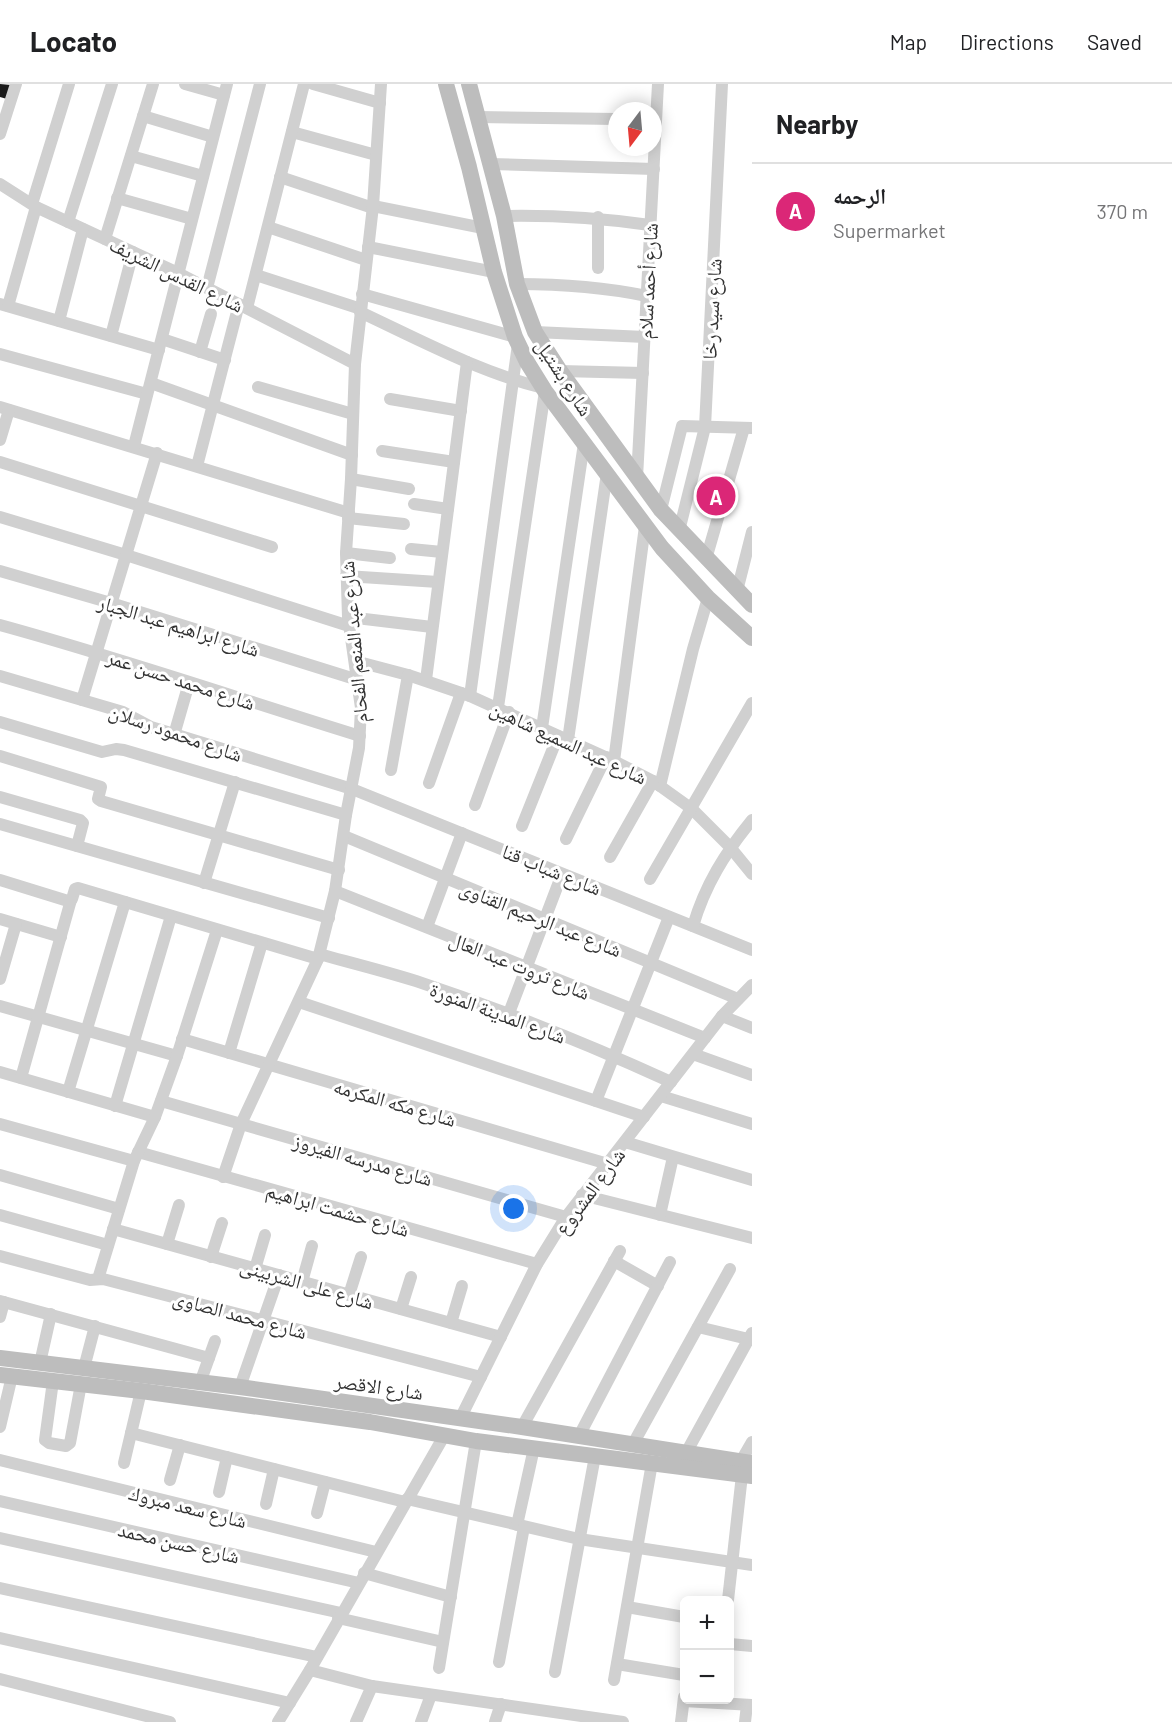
<!DOCTYPE html>
<html lang="en">
<head>
<meta charset="utf-8">
<style>
  :root { --surface:#fff; --page:#f6f6f6; --text:#202124; --muted:#757577; --line:#e0e0e0; --accent:#db2777 }
  body { margin:0; font-family:Barlow,"Noto Naskh Arabic",sans-serif; background:var(--page); color:var(--text) }
  .controls { position:absolute; right:18px; bottom:18px; display:grid; overflow:hidden; border-radius:9px; box-shadow:0 3px 15px #0003 }
  .controls button { width:54px; height:54px; display:grid; place-items:center; padding:0; border:0; border-bottom:2px solid var(--line); background:var(--surface); color:var(--text); font:30px sans-serif }
  .compass { position:absolute; left:608px; top:18px; width:54px; height:54px; border-radius:50%; background:var(--surface); box-shadow:0 3px 15px #0003; rotate:196deg }
  .you { position:absolute; left:514px; top:1125px; width:21px; height:21px; margin:-15px; border:4px solid #fff; border-radius:50%; background:#1a73e8; box-shadow:0 0 0 9px #1a73e833 }
  .badge { display:grid; place-items:center; width:39px; height:39px; border-radius:50%; background:var(--accent); color:#fff; font-size:20px; font-weight:700 }
  .pin { position:absolute; translate:-50% -50%; border:3px solid #fff; box-shadow:0 2px 6px #0006 }
  .list { margin:0; padding:0; list-style:none }
  h2 { display:flex; justify-content:space-between; align-items:center; height:78px; margin:0; padding:0 24px; font-size:26px }
  h2 small { font-size:20px; font-weight:400; color:var(--muted) }
  .list li { display:grid; grid-template-columns:39px 1fr auto; gap:18px; align-items:center; box-sizing:border-box; height:96px; padding:0 24px; border-top:2px solid var(--line) }
  .list b { display:block; font-size:22px; white-space:nowrap }
  .list p { margin:0; font-size:20px; white-space:nowrap; color:var(--muted) }
  .list em { font-size:20px; font-style:normal; color:var(--muted) }
  .map { position:relative; flex:none; width:752px; height:1638px; overflow:hidden }
  header { display:flex; align-items:center; gap:36px; box-sizing:border-box; height:84px; padding:0 30px; background:var(--surface); border-bottom:2px solid var(--line) }
  header strong { font-size:28px }
  nav { display:flex; gap:33px; margin-inline-start:auto; font-size:21px }
  main { display:flex }
  aside { flex:1; background:var(--surface) }
  .map>svg:first-child { display:block }
  .building { fill:#1a1a1a }
  .lines { fill:none; stroke-linecap:round; stroke-linejoin:round }
  .street { stroke:#d0d0d0; stroke-width:12 }
  .secondary { stroke:#bdbdbd; stroke-width:16 }
  .labels { text-anchor:middle; dominant-baseline:central; stroke-width:6; stroke-linejoin:round; paint-order:stroke }
  .street-label { font-size:20px; fill:#333; stroke:#fff }
</style>
</head>
<body>
<header>
<strong>Locato</strong>
<nav><a>Map</a><a>Directions</a><a>Saved</a></nav>
</header>
<main>
<div class="map">
<svg width="752" height="1638" viewBox="0 0 752 1638">
  <rect width="100%" height="100%" fill="#fff"/>
  <path class="building" d="M0 0 11 1 7 15 0 13Z"/>
  <g class="lines">
    <g class="street">
      <path d="M185 0 224 11"/>
      <path d="M313 0 380 19"/>
      <path d="M143 32 213 53"/>
      <path d="M478 33 617 35"/>
      <path d="M292 48 376 71"/>
      <path d="M0 50 16 0"/>
      <path d="M131 72 203 92"/>
      <path d="M490 80 654 85"/>
      <path d="M280 93 373 124"/>
      <path d="M0 100 36 123 178 189 355 280"/>
      <path d="M117 114 192 135"/>
      <path d="M32 120 69 0"/>
      <path d="M373 122 483 144"/>
      <path d="M504 132C555 131 600 134 650 141"/>
      <path d="M598 133V184"/>
      <path d="M68 138 112 0"/>
      <path d="M268 143 366 176"/>
      <path d="M105 155 153 0"/>
      <path d="M368 163 494 188"/>
      <path d="M256 191 361 225"/>
      <path d="M517 200C562 200 603 203 647 212"/>
      <path d="M207 204 260 0"/>
      <path d="M362 210 515 253"/>
      <path d="M0 220 159 266"/>
      <path d="M8 222 36 123"/>
      <path d="M247 224 304 0"/>
      <path d="M360 228C420 256 479 288 543 304"/>
      <path d="M59 237 83 145"/>
      <path d="M535 248 645 253"/>
      <path d="M111 252 133 168"/>
      <path d="M162 255 225 276"/>
      <path d="M200 268 211 230"/>
      <path d="M0 270 147 310"/>
      <path d="M560 287 643 289"/>
      <path d="M151 299 352 371"/>
      <path d="M258 303 353 330"/>
      <path d="M390 315 461 327"/>
      <path d="M0 323 349 429"/>
      <path d="M0 356 9 326"/>
      <path d="M134 362 227 0"/>
      <path d="M382 367 454 378"/>
      <path d="M0 378 272 463"/>
      <path d="M197 382 239 220"/>
      <path d="M637 394 658 0"/>
      <path d="M351 395 409 405"/>
      <path d="M414 420 448 425"/>
      <path d="M661 426 682 342 752 344"/>
      <path d="M0 433 126 471 349 542"/>
      <path d="M348 434 404 440"/>
      <path d="M679 447 705 343 722 0"/>
      <path d="M411 465 442 468"/>
      <path d="M346 469 390 474"/>
      <path d="M706 475 744 344"/>
      <path d="M0 487 111 519 358 596"/>
      <path d="M346 492 438 498"/>
      <path d="M737 507 752 448"/>
      <path d="M348 533 432 543"/>
      <path d="M0 541C121 574 240 615 360 652"/>
      <path d="M355 577 408 591 470 612 614 677 653 697 692 725 730 763 752 790"/>
      <path d="M0 592 123 628 151 643 352 705 752 866"/>
      <path d="M426 596 467 278"/>
      <path d="M470 612 518 260"/>
      <path d="M82 616 157 369"/>
      <path d="M498 623 545 307"/>
      <path d="M0 638 102 668 116 665 124 666 346 731"/>
      <path d="M542 644 584 359"/>
      <path d="M174 651 189 599"/>
      <path d="M568 656 607 389"/>
      <path d="M0 672 98 702 101 703 98 715 101 717 339 786"/>
      <path d="M614 677 645 442"/>
      <path d="M391 686 408 591"/>
      <path d="M429 699 461 609"/>
      <path d="M660 702 693 565 708 514"/>
      <path d="M0 713 80 736 83 739 77 762"/>
      <path d="M475 721 509 628"/>
      <path d="M0 740 329 834"/>
      <path d="M522 742 558 652"/>
      <path d="M344 752 738 915"/>
      <path d="M566 755 606 673"/>
      <path d="M610 773 653 697"/>
      <path d="M650 795 752 619"/>
      <path d="M0 796 68 817 72 815 75 805 78 804 318 875"/>
      <path d="M204 799 235 698"/>
      <path d="M335 807 705 954"/>
      <path d="M0 835 61 853"/>
      <path d="M693 842C705 801 725 769 752 736"/>
      <path d="M427 843 462 749"/>
      <path d="M319 870C352 879 384 887 416 897 503 926 588 960 671 998"/>
      <path d="M0 895 16 840"/>
      <path d="M299 918 644 1033"/>
      <path d="M0 922 177 972"/>
      <path d="M509 929 562 790"/>
      <path d="M722 932 752 944"/>
      <path d="M182 955 608 1080"/>
      <path d="M229 969 262 859"/>
      <path d="M693 970 752 991"/>
      <path d="M0 988 155 1033"/>
      <path d="M21 994 71 816"/>
      <path d="M68 1008 125 818"/>
      <path d="M661 1012 752 1040"/>
      <path d="M161 1017 566 1133"/>
      <path d="M596 1017 669 833"/>
      <path d="M115 1022 171 832"/>
      <path d="M0 1040 134 1077"/>
      <path d="M625 1058 752 1096"/>
      <path d="M138 1068 537 1180"/>
      <path d="M0 1091 119 1125"/>
      <path d="M223 1093 241 1040 318 875 335 807 346 731 359 664 361 624 348 533 346 469 351 395 355 280 373 122 381 0"/>
      <path d="M582 1111 752 1154"/>
      <path d="M0 1131 108 1161"/>
      <path d="M660 1131 673 1073"/>
      <path d="M113 1145 501 1253"/>
      <path d="M167 1160 179 1121"/>
      <path d="M0 1172 90 1196 103 1195 481 1293"/>
      <path d="M211 1173 222 1139"/>
      <path d="M614 1177 658 1202"/>
      <path d="M255 1185 265 1151"/>
      <path d="M98 1195 134 1077 155 1033 177 972 217 846"/>
      <path d="M302 1198 312 1162"/>
      <path d="M349 1211 361 1173"/>
      <path d="M0 1217 209 1274"/>
      <path d="M401 1225 411 1193"/>
      <path d="M0 1233 4 1218"/>
      <path d="M451 1239 462 1202"/>
      <path d="M698 1243 752 1256"/>
      <path d="M40 1279 51 1230"/>
      <path d="M84 1284 95 1242"/>
      <path d="M53 1297 45 1356 49 1359 66 1362 70 1359 81 1300"/>
      <path d="M200 1299 215 1257"/>
      <path d="M240 1303 279 1191"/>
      <path d="M460 1335 537 1180 566 1133 722 932 752 901"/>
      <path d="M0 1343 12 1292"/>
      <path d="M522 1343 620 1167"/>
      <path d="M131 1349 405 1418"/>
      <path d="M579 1352 670 1178"/>
      <path d="M633 1360 730 1185"/>
      <path d="M686 1369 752 1249"/>
      <path d="M0 1376 376 1468"/>
      <path d="M741 1377 752 1358"/>
      <path d="M124 1379 141 1307"/>
      <path d="M170 1396 180 1361"/>
      <path d="M219 1408 227 1373"/>
      <path d="M407 1415 579 1455 752 1481"/>
      <path d="M0 1417 359 1499"/>
      <path d="M266 1420 274 1385"/>
      <path d="M317 1429 325 1398"/>
      <path d="M517 1441 534 1364"/>
      <path d="M0 1454 341 1529"/>
      <path d="M364 1489 451 1513"/>
      <path d="M0 1504 317 1573"/>
      <path d="M728 1516 742 1391"/>
      <path d="M627 1523 684 1533"/>
      <path d="M338 1534 443 1558"/>
      <path d="M0 1554 290 1619"/>
      <path d="M730 1560 752 1562"/>
      <path d="M499 1578 524 1443"/>
      <path d="M617 1580 684 1591"/>
      <path d="M439 1584 476 1357"/>
      <path d="M310 1586 372 1602 623 1638"/>
      <path d="M555 1588 595 1372"/>
      <path d="M0 1595 170 1638"/>
      <path d="M614 1596 652 1379"/>
      <path d="M684 1617 752 1621"/>
      <path d="M278 1638 310 1586 444 1352"/>
      <path d="M356 1638 372 1602"/>
      <path d="M421 1638 431 1611"/>
      <path d="M495 1638 501 1620"/>
      <path d="M681 1638 684 1613"/>
      <path d="M745 1638 747 1621"/>
    </g>
    <g class="secondary">
      <path d="M446 0 469 83 494 188 515 253 527 278 545 307 662 464 708 514 752 554"/>
      <path d="M469 0 504 132 517 200 535 248 560 287 661 426 752 521"/>
      <path d="M0 1274 240 1303 522 1343 752 1379"/>
      <path d="M0 1291 141 1307 370 1338 476 1357 752 1392"/>
    </g>
  </g>
  <g class="labels">
    <g class="street-label">
      <text transform="translate(177 190) rotate(26)">شارع القدس الشريف</text>
      <text transform="translate(647 197) rotate(-87)">شارع أحمد سلام</text>
      <text transform="translate(711 225) rotate(-87)">شارع سيد رخا</text>
      <text transform="translate(565 293) rotate(57)">شارع بشتيل</text>
      <text transform="translate(179 541) rotate(17)">شارع ابراهيم عبد الجبار</text>
      <text transform="translate(353 558) rotate(-95)">شارع عبد المنعم الفحام</text>
      <text transform="translate(181 595) rotate(18)">شارع محمد حسن عمر</text>
      <text transform="translate(176 648) rotate(19)">شارع محمود رسلان</text>
      <text transform="translate(569 658) rotate(25)">شارع عبد السميع شاهين</text>
      <text transform="translate(552 785) rotate(22)">شارع شباب قنا</text>
      <text transform="translate(541 834) rotate(22)">شارع عبد الرحيم القناوى</text>
      <text transform="translate(520 881) rotate(22)">شارع ثروت عبد العال</text>
      <text transform="translate(498 928) rotate(20)">شارع المدينة المنورة</text>
      <text transform="translate(395 1018) rotate(16)">شارع مكه المكرمه</text>
      <text transform="translate(363 1075) rotate(16)">شارع مدرسه الفيروز</text>
      <text transform="translate(589 1107) rotate(-53)">شارع المشروع</text>
      <text transform="translate(338 1125) rotate(16)">شارع حشمت ابراهيم</text>
      <text transform="translate(307 1199) rotate(16)">شارع على الشربينى</text>
      <text transform="translate(240 1230) rotate(15)">شارع محمد الصاوى</text>
      <text transform="translate(379 1302) rotate(8)">شارع الاقصر</text>
      <text transform="translate(188 1422) rotate(14)">شارع سعد مبروك</text>
      <text transform="translate(179 1458) rotate(13)">شارع حسن محمد</text>
    </g>
  </g>
</svg>
<div class="controls">
<button>+</button>
<button>−</button>
</div>
<svg class="compass" viewBox="-18 -18 36 36"><path d="M0-13l5 13h-10z" fill="#e53935"/><path d="M0 13l5-13h-10z" fill="#757577"/></svg>
<div class="you"></div>
<div class="pin badge" style="left:716px;top:412px">A</div>
</div>
<aside>
<h2>Nearby<small></small></h2>
<ul class="list">
<li><span class="badge">A</span><div><b>الرحمه</b><p>Supermarket</p></div><em>370 m</em></li>
</ul>
</aside>
</main>
</body>
</html>
